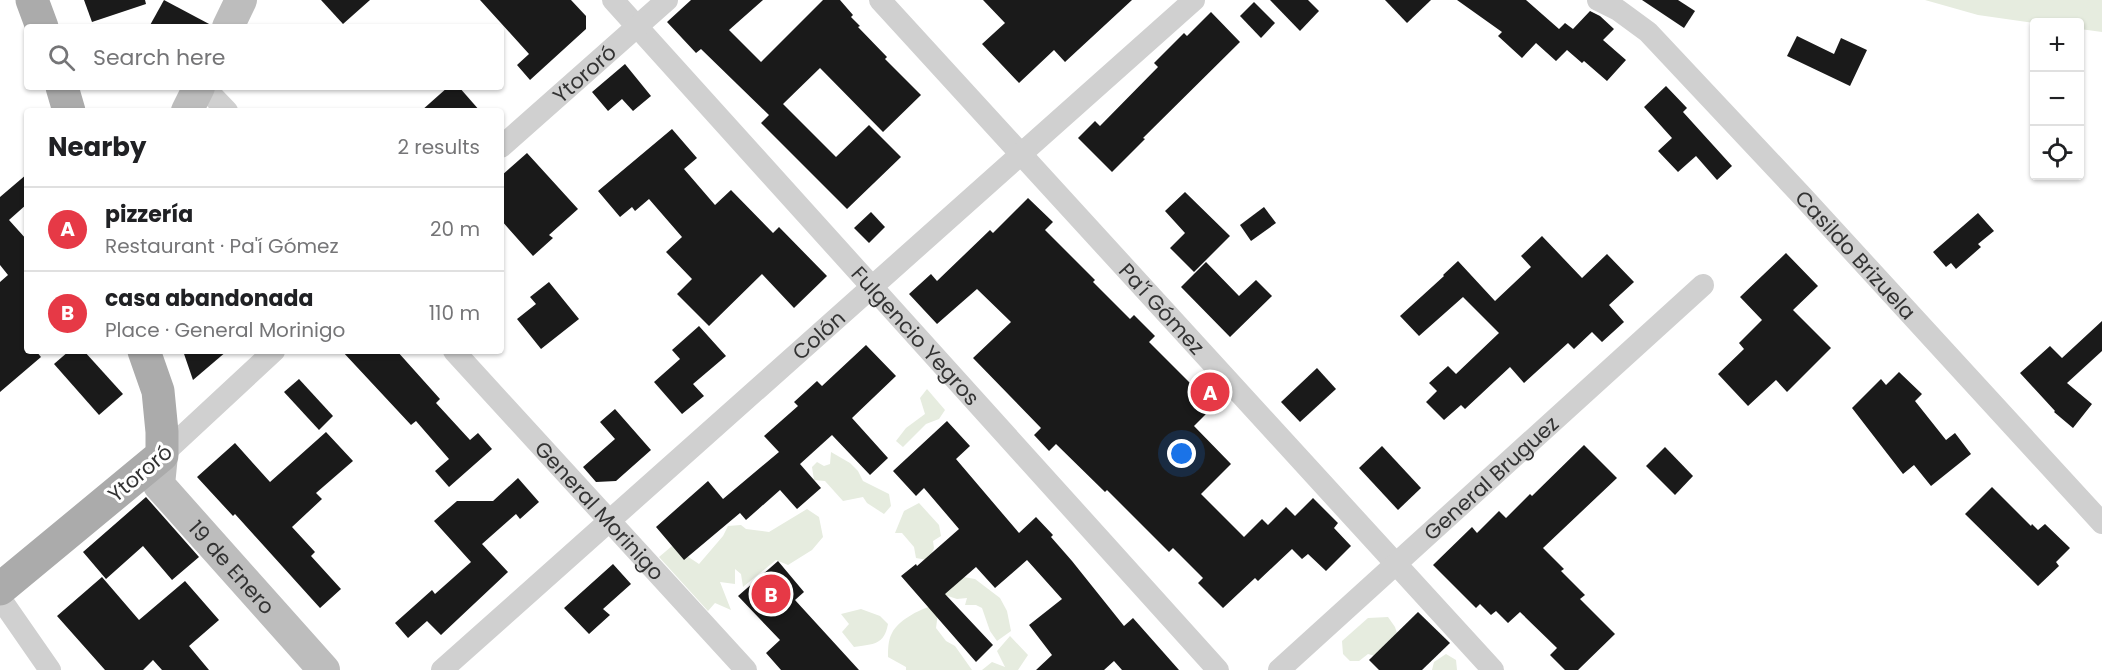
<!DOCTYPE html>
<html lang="en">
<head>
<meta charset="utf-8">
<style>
  :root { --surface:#fff; --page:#f6f6f6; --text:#202124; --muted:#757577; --line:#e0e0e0; --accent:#e63946 }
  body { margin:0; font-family:Poppins,sans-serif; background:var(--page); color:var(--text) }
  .controls { position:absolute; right:18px; top:18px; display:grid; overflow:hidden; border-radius:6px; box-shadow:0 2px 4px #0004 }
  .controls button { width:54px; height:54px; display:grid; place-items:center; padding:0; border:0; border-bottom:2px solid var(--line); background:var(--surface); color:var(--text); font:30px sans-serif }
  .you { position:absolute; left:1182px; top:454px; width:21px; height:21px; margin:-15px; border:4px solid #fff; border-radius:50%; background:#1a73e8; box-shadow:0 0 0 9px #1a73e833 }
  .badge { display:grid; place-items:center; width:39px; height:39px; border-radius:50%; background:var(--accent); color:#fff; font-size:20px; font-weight:700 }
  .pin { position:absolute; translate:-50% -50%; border:3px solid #fff; box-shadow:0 2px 6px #0006 }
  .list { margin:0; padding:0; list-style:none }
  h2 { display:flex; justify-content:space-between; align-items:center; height:78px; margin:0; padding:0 24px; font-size:26px }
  h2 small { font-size:20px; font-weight:400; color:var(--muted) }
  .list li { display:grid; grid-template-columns:39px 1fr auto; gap:18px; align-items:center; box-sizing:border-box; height:84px; padding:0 24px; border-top:2px solid var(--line) }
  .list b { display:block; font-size:22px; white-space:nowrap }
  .list p { margin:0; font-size:20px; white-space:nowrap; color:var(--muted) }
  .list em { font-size:20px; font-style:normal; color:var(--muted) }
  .icon { flex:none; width:33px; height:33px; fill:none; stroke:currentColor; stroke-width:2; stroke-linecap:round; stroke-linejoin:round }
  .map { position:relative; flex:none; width:2102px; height:670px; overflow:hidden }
  .search { position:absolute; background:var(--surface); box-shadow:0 2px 4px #0004; left:24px; top:24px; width:480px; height:66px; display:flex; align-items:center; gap:15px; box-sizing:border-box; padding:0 21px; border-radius:6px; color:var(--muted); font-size:22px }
  .panel { position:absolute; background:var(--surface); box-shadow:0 2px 4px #0004; left:24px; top:108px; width:480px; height:246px; border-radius:6px }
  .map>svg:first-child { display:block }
  .green { fill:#e6ecdf }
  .building { fill:#1a1a1a }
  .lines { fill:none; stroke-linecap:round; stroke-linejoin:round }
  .street { stroke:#d0d0d0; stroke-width:22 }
  .secondary { stroke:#bdbdbd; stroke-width:32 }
  .primary { stroke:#ababab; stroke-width:33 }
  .labels { text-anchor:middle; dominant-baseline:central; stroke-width:6; stroke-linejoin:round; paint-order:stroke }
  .street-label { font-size:21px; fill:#333; stroke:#fff }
</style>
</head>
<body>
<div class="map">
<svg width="2102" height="670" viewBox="0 0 2102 670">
  <rect width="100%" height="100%" fill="#fff"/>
  <g class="green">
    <path d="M1925 0H2102V32L2080 29V22L2034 23 1978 15Z"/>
    <path d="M927 389 945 410 939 419 926 424 903 447 896 441 906 428 925 414 920 398Z"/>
    <path d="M831 452 850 463 858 471 863 481 889 494 891 506 884 514 867 503 863 497 843 501 825 481 814 480 812 467 817 462 824 466 830 464Z"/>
    <path d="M919 503 939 525 941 536 933 541 934 548 929 559 958 576 975 579 1000 598 1007 611 1011 631 997 641 990 631 982 608 976 605H965L967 598 957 599 942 594 927 560 916 558 914 547 902 533H895L904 511Z"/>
    <path d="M807 509 819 517 823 537 812 550 788 565 776 560 743 587 741 574 735 569V584L720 582 731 610 715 603 708 611 659 557 672 546 699 564 723 536 728 526 741 525 746 529 769 532Z"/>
    <path d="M932 606 938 613 936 628 946 641 955 646 972 670H906V667L888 657C888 650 888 640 892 633 899 620 918 610 932 606Z"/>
    <path d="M861 609 880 616 888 624C884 645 874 644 854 647L842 632 849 624 841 614Z"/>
    <path d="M1388 617 1395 627 1399 639 1379 657 1368 654 1359 661H1350L1343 654 1342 641 1368 618Z"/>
    <path d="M1010 636 1028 655 1018 670H982L992 662 1005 667 997 651Z"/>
    <path d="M1446 654 1456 660 1457 670H1432L1434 662Z"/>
  </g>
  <g class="building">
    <path d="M84 0H145L146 4 92 22Z"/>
    <path d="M164 0 211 25 210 27H149Z"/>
    <path d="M321 0H370L343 24Z"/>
    <path d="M480 0H571L586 16V29L530 80 517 65 529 54Z"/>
    <path d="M691 0H763L729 30 761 62 823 0H840L853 15 851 17 860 26 858 27 887 57 885 59 921 95 883 132 820 68 783 104 836 157 869 125 901 157 847 209 761 123 769 115 701 49 696 53 667 22Z"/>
    <path d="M983 0H1132L1065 62 1054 50 1019 83 982 44 1005 23Z"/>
    <path d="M1270 0H1308L1319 11 1300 31Z"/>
    <path d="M1385 0H1431L1407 23Z"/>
    <path d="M1457 0H1526L1559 29 1565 23 1573 29 1590 11 1600 16 1614 29 1603 40 1626 60 1607 81 1584 61 1582 63 1567 50 1556 61 1536 43 1522 58 1498 36 1502 32Z"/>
    <path d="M1642 0H1678L1695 11 1684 28Z"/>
    <path d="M1254 2 1275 23 1261 38 1240 16Z"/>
    <path d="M1211 12 1240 42 1143 138 1145 139 1112 172 1078 138 1095 121 1100 126 1158 67 1154 63 1184 33 1187 36Z"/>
    <path d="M1797 36 1834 54 1841 38 1867 50 1850 86 1787 56Z"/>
    <path d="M625 64 651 96 633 111 622 99 608 111 592 92Z"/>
    <path d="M1666 86 1687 108 1683 112 1732 166 1717 180 1696 156 1678 172 1658 151 1672 138 1644 107Z"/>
    <path d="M448 87H459L480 111H421Z"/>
    <path d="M672 129 697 158 684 169 715 205 731 190 773 233 779 227 827 276 794 308 762 274 709 326 677 294 692 279 666 252 682 237 649 199 635 211 632 207 620 217 598 191Z"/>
    <path d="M527 153 578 209 549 235 553 238 533 256 501 220V176Z"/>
    <path d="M27 174V204L9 220 27 240V351H36L41 357 0 392V282L8 275 0 265V197Z"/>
    <path d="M1185 192 1230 236 1194 272 1170 248 1185 233 1165 211Z"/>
    <path d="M1028 198 1053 222 1045 230 1095 280 1093 282 1130 319 1134 315 1155 336 1149 342 1192 385 1195 382 1216 404 1194 426 1231 464 1201 494 1244 537 1262 519 1268 525 1286 507 1295 516 1313 498 1338 523 1334 528 1351 546 1326 571 1308 554 1302 559 1292 549 1258 581 1255 578 1223 608 1198 583 1203 578 1173 548 1169 552 1107 490 1105 492 1056 444 1049 451 1034 435 1041 428 973 358 1011 322 977 289 937 324 909 294 931 274 937 281 990 230 993 233Z"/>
    <path d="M1264 207 1276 223 1251 241 1240 225Z"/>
    <path d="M871 212 885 227 869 243 854 228Z"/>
    <path d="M1978 213 1994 231 1978 244 1981 247 1956 269 1951 263 1946 267 1933 252Z"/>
    <path d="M1542 236 1582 278 1607 254 1634 282 1609 305 1624 322 1602 342 1592 332 1574 349 1568 343 1524 383 1510 367 1465 409 1461 405 1444 420 1426 402 1437 391 1429 383 1448 366 1456 374 1499 333 1463 297 1419 336 1400 316 1444 276 1443 275 1458 261 1495 301 1531 267 1521 256Z"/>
    <path d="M1786 253 1818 286 1793 310 1831 348 1787 392 1776 380 1748 406 1718 374 1744 349 1739 343 1762 320 1740 297Z"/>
    <path d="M1206 262 1239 296 1256 280 1272 296 1230 337 1181 287Z"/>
    <path d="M549 282 579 319 541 349 517 319 536 304 530 297Z"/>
    <path d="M2102 321V351L2067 383 2092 404 2073 428 2054 412 2055 411 2020 373 2050 346 2062 358Z"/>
    <path d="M699 326 726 356 693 384 704 396 682 414 654 382 680 359 672 350Z"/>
    <path d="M866 345 896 376 852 418 888 458 870 475 832 435 800 464 821 488 797 509 780 490 746 520 740 513 684 560 656 527 708 481 723 499 779 452 764 436 798 406 794 402 817 381 822 386Z"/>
    <path d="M69 351H84L123 394 99 415 54 364Z"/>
    <path d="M183 351H227L193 380Z"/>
    <path d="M342 351H397L440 399 436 403 470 440 478 433 492 449 449 487 435 471 449 459 416 421 411 425Z"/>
    <path d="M1317 368 1336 389 1300 422 1281 402Z"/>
    <path d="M1899 372 1922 394 1915 401 1946 440 1955 433 1971 454 1931 486 1914 465 1903 474 1852 408 1881 379 1886 385Z"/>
    <path d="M299 379 333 416 319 430 284 392Z"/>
    <path d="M615 409 651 450 616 481 596 482 583 467 615 439 600 422Z"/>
    <path d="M947 421 970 446 956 459 1019 533 1036 517 1053 535 1051 537 1072 561 1124 626 1133 618 1179 670H1122L1114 661 1104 670H1036L1052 655 1029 625 1062 599 1027 560 995 588 976 567 945 594 993 645 976 662 901 576 916 564 917 566 959 529 924 488 916 496 893 471Z"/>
    <path d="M326 432 353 461 316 493 322 499 292 527 315 552 311 556 341 589 320 608 235 514 233 516 197 477 235 443 270 482Z"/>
    <path d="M1584 445 1617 478 1543 548 1564 569 1561 571 1585 595 1580 599 1615 634 1578 670H1565L1550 655 1557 648 1520 612 1508 623 1496 611 1491 615 1480 604 1476 608 1433 565 1472 527 1477 533 1499 511 1506 518 1530 494 1532 496Z"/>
    <path d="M1382 446 1421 488 1398 510 1359 468Z"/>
    <path d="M1665 447 1693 476 1675 495 1646 466Z"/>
    <path d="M518 478 539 502 520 519 516 514 482 544 508 572 441 635 427 621 408 638 395 623 432 590 435 594 471 562 434 521 457 501H493Z"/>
    <path d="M1992 487 2031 526 2032 524 2038 530 2045 524 2070 548 2056 562 2059 566 2038 586 1965 514Z"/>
    <path d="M146 497 199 557 172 580 143 546 106 579 83 552Z"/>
    <path d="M778 561 804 592 795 600 859 670H781L766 653 780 640 738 596Z"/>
    <path d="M613 564 631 584 603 609 610 615 589 634 564 608Z"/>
    <path d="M102 577 139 620 185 581 219 620 189 646 209 670H162L153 660 143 670H105L57 616Z"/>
    <path d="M1418 612 1450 643 1422 670H1379L1369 660Z"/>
  </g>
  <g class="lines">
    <g class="street">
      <path id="s1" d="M613 0 1218 670"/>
      <path id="s2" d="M880 0 1493 670"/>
      <path id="s3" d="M1598 0 1618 10 1648 32 1803 197 2102 523"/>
      <path d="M204 87 227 111"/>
      <path id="s4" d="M501 147 667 0"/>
      <path id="s5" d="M454 351 746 670"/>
      <path d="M162 455 274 351"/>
      <path d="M0 598 50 670"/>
      <path id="s6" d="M442 670 1194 0"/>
      <path id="s7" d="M1279 670 1703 285"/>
    </g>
    <g class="secondary">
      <path d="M228 27 241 0"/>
      <path d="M187 111 199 87"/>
      <path id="s8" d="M162 455 159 485 324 670"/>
    </g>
    <g class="primary">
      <path d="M32 0 42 27"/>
      <path d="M62 87 69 111"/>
      <path d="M0 589 162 455V432L158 391 144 351"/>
    </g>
  </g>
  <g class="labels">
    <g class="street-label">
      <text stroke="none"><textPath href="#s4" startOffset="111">Ytororó</textPath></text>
      <text stroke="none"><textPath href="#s3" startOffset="364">Casildo Brizuela</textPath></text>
      <text stroke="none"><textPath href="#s2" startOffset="418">Pa'í Gómez</textPath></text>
      <text stroke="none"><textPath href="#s6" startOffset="504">Colón</textPath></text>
      <text stroke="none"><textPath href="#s1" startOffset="452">Fulgencio Yegros</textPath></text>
      <text transform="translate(140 473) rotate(-40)">Ytororó</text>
      <text stroke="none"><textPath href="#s7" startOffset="286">General Bruguez</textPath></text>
      <text stroke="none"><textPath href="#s5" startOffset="216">General Morinigo</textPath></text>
      <text stroke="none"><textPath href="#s8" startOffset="140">19 de Enero</textPath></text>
    </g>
  </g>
</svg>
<div class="controls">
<button>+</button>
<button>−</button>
<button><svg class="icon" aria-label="locate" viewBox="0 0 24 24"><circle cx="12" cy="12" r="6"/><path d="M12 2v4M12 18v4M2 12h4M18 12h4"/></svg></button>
</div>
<div class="you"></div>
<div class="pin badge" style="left:1210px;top:392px">A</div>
<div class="pin badge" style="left:771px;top:594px">B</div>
<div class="search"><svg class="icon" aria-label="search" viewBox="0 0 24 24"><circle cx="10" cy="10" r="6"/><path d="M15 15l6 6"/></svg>Search here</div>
<section class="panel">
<h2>Nearby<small>2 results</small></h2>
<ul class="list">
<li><span class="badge">A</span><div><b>pizzería</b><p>Restaurant · Pa'í Gómez</p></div><em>20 m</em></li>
<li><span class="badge">B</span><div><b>casa abandonada</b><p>Place · General Morinigo</p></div><em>110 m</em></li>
</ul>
</section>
</div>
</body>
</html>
